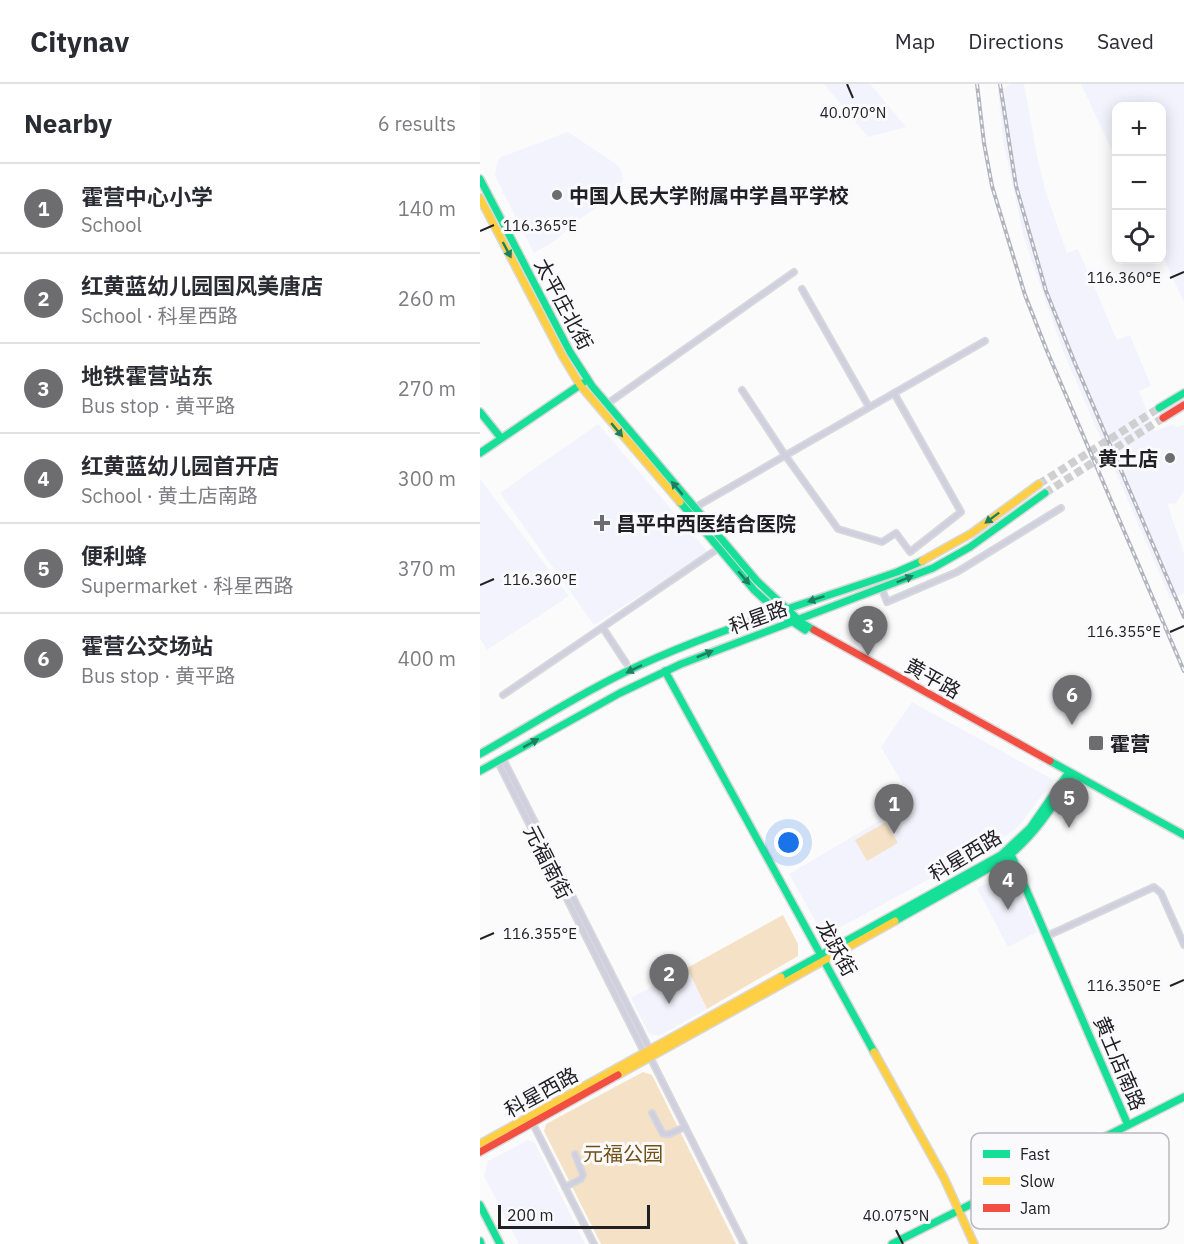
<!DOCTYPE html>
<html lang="en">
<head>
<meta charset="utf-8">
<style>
  :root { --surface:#fff; --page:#f2f2f3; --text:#2b2b33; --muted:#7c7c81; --line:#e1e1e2; --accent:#6d6d70 }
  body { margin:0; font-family:"IBM Plex Sans","Noto Sans SC",sans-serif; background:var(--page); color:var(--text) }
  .controls { position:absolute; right:18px; top:18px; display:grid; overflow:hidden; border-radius:12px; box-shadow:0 3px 15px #0003 }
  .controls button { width:54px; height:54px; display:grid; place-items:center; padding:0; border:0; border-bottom:2px solid var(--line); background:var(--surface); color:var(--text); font:30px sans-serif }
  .scale { position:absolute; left:18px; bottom:15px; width:152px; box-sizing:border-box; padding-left:6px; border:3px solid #202025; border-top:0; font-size:16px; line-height:21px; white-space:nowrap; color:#202025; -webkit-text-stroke:4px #fafafd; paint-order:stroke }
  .you { position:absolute; left:309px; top:759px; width:21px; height:21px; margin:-15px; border:4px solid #fff; border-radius:50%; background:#1a73e8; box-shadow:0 0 0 9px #1a73e833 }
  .badge { display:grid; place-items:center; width:39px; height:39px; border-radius:50%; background:var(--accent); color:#fff; font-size:20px; font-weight:700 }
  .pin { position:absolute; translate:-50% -50px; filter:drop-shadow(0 2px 3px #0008) }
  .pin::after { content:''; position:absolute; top:32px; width:21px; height:18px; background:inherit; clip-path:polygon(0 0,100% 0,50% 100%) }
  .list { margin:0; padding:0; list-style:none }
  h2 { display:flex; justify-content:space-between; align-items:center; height:78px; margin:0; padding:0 24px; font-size:26px }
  h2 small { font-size:20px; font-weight:400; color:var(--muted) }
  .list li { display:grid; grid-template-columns:39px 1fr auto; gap:18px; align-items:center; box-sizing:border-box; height:90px; padding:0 24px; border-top:2px solid var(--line) }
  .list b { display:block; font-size:22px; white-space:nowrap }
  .list p { margin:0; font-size:20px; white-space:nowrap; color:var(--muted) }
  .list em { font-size:20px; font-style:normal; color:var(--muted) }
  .icon { flex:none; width:33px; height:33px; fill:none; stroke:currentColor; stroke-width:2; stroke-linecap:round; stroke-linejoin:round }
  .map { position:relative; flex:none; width:704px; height:1160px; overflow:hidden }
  header { display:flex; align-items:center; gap:36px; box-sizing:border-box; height:84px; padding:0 30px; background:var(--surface); border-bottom:2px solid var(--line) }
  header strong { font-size:28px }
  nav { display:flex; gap:33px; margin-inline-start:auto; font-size:21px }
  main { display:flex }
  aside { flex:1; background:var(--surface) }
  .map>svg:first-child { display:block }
  .built { fill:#f3f3fd }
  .green { fill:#f5e2c6 }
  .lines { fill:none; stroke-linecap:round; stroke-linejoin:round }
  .primary-tunnel { stroke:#cfcfd1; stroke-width:8; stroke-dasharray:8 4; stroke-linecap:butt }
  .street-casing { stroke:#d8d8da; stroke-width:8 }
  .fast-casing { stroke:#d8d8da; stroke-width:10 }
  .slow-casing { stroke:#d8d8da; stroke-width:10 }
  .jam-casing { stroke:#d8d8da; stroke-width:10 }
  .street { stroke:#cfcfdf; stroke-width:4.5 }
  .fast { stroke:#16e098; stroke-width:7 }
  .slow { stroke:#ffcf43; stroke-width:7 }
  .jam { stroke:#f24e42; stroke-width:7 }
  .rail-casing { stroke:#b4b4bf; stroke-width:4 }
  .rail { stroke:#fafafd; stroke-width:1.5; stroke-dasharray:4.5; stroke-linecap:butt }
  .oneway { fill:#1b805e }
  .ticks { fill:none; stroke:#202025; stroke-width:2 }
  .poi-dot { fill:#6d6d70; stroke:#fafafd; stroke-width:2 }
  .labels { text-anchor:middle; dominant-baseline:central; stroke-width:6; stroke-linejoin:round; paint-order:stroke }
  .poi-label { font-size:20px; font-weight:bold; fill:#202025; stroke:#fafafd; text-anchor:start }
  .street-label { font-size:20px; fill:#202025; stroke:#fafafd }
  .park-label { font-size:20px; fill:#715114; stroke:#fafafd }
  .key { fill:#fafafd; stroke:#b9b9bc; stroke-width:1.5 }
  .key-label { font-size:16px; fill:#202025 }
  .ticks-label { font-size:15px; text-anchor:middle; fill:#202025; stroke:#fafafd; stroke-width:6; stroke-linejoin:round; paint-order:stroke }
</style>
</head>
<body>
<header>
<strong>Citynav</strong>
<nav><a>Map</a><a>Directions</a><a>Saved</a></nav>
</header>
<main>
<aside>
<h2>Nearby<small>6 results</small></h2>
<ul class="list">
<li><span class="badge">1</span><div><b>霍营中心小学</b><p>School</p></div><em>140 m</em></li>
<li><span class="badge">2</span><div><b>红黄蓝幼儿园国风美唐店</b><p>School · 科星西路</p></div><em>260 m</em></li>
<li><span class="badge">3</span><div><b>地铁霍营站东</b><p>Bus stop · 黄平路</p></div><em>270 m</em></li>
<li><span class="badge">4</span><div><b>红黄蓝幼儿园首开店</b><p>School · 黄土店南路</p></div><em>300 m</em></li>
<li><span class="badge">5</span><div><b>便利蜂</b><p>Supermarket · 科星西路</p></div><em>370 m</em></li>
<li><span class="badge">6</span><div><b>霍营公交场站</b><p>Bus stop · 黄平路</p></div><em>400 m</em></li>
</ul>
</aside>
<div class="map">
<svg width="704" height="1160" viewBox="0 0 704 1160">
  <rect width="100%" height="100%" fill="#fbfbfc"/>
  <g class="built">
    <path d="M344 0H390L426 43 388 53Z"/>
    <path d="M531 0H544L558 77 567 112 587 169 598 165 637 256 650 251 671 302 659 307 675 347 694 340 696 343 704 341V407L695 420 687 419 704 469V509L691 516 583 267 544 154 523 56 518 7Z"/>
    <path d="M601 0H704V218L682 170V22H636V75Z"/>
    <path d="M88 48 136 80 141 85 143 95 141 101 119 122 94 139 76 156 54 169 15 92 17 79 21 73Z"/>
    <path d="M118 340 228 468 114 541 20 409Z"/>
    <path d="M0 395 89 512 7 566 0 554Z"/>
    <path d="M432 618 572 695 573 697 538 743 514 760 357 845 337 840 309 790 433 717 401 663Z"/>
    <path d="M533 790 557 848 528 863 497 804 520 793Z"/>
    <path d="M207 884 227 925 179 952 169 950 151 914Z"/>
    <path d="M48 1056 55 1059 105 1160H39L4 1092 8 1077Z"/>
  </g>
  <g class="green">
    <path d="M406 738 418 759 387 777 375 756Z"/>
    <path d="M303 831 318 860V872L227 925 207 884Z"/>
    <path d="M163 988 172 991 256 1160H121L64 1047 66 1040Z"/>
  </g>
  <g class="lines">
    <g class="primary-tunnel">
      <path d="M559 400 679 324"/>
      <path d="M565 409 683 334"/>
    </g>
    <g class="street-casing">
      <g id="street">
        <path d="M322 205 389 323"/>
        <path d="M262 306 305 371 358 445 402 458 416 449 430 468 481 428 414 309"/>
        <path d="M127 320 314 188"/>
        <path d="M207 428 505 257"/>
        <path d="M402 505 407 518 477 488 581 424"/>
        <path d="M123 544 146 579"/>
        <path d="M23 611 239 464"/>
        <path d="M23 675 170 966V973L264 1160"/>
        <path d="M18 678 165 970"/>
        <path d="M567 852 674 803 681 809 704 861"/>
        <path d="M172 1029 183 1050H189L205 1043"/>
        <path d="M52 1038 114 1160"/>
        <path d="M85 1103 101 1095 103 1091 95 1070"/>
      </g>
    </g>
    <g class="fast-casing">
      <g id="fast">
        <path d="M0 95 90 268 112 302 277 497 322 539 334 546"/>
        <path d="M679 324 704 309"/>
        <path d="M0 328 21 354"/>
        <path d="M0 369 103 299"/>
        <path d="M200 418 274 506 298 528 325 546"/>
        <path d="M185 587 394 968"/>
        <path d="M0 670C58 637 115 600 176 574 254 540 337 516 417 488L442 477"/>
        <path d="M570 677 704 751"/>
        <path d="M0 687 140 609 201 580 453 484 490 463 565 409"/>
        <path d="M530 768 648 1041"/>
        <path d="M415 837 524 776C553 753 572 725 591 693"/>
        <path d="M301 893 521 771 550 744 589 688"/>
        <path d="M0 1121 20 1160"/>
        <path d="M0 1157 1 1160"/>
        <path d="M412 1160 704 1013"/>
      </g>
    </g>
    <g class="slow-casing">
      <g id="slow">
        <path d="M0 114 82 271 100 301 200 418"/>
        <path d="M442 477 492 449 559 400"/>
        <path d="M394 968 464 1094 494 1160"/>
        <path d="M138 991 415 837"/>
        <path d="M0 1060 301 893"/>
      </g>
    </g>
    <g class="jam-casing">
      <g id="jam">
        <path d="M683 334 704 321"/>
        <path d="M334 546 570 677"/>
        <path d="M0 1068 138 991"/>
      </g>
    </g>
    <use href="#street" class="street"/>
    <use href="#fast" class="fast"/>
    <use href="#slow" class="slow"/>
    <use href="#jam" class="jam"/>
    <g class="rail-casing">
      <g id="rail">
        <path d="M497 0 504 59 512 102 545 211 567 267 704 587"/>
        <path d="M520 0 536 102 566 207 594 277 704 533"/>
      </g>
    </g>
    <use href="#rail" class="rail"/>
  </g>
  <defs><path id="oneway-solid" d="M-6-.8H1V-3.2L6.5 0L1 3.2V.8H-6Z" transform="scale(1.5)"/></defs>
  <g class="oneway">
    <use href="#oneway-solid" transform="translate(27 166) rotate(62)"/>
    <use href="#oneway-solid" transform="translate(137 346) rotate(50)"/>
    <use href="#oneway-solid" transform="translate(197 404) rotate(-130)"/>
    <use href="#oneway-solid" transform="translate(512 434) rotate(143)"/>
    <use href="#oneway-solid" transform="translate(264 494) rotate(49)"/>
    <use href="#oneway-solid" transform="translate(425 495) rotate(-22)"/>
    <use href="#oneway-solid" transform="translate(336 515) rotate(161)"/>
    <use href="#oneway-solid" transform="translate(225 570) rotate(-22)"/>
    <use href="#oneway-solid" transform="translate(154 585) rotate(154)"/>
    <use href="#oneway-solid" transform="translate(51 659) rotate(-29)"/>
  </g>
  <path class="ticks" d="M367 0 373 14M0 147 14 141M690 194 704 188M0 501 14 495M690 548 704 542M0 855 14 849M690 902 704 896M416 1146 423 1160"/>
  <g class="poi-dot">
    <circle cx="77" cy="111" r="6"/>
    <circle cx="690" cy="374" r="6"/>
    <path d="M119 430h6v6h6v6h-6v6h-6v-6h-6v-6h6z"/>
    <rect x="608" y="651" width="16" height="16" rx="3"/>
  </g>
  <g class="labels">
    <g class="poi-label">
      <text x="89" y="111">中国人民大学附属中学昌平学校</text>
      <text x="678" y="374" text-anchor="end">黄土店</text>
      <text x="136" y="439">昌平中西医结合医院</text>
      <text x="630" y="659">霍营</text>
    </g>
    <g class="street-label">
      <text transform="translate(84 220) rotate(62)">太平庄北街</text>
      <text transform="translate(278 533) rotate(-20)">科星路</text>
      <text transform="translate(453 594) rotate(29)">黄平路</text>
      <text transform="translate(485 771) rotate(-31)">科星西路</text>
      <text transform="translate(68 778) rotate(63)">元福南街</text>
      <text transform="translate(357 864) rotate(61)">龙跃街</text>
      <text transform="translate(640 979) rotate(67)">黄土店南路</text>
      <text transform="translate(61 1008) rotate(-29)">科星西路</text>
    </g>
    <g class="park-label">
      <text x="143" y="1069">元福公园</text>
    </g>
  </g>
  <rect x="491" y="1049" width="198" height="96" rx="9" class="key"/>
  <rect x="503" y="1066" width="27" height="8" fill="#16e098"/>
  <rect x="503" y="1093" width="27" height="8" fill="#ffcf43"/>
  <rect x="503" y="1120" width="27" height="8" fill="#f24e42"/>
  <g class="key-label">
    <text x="540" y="1076">Fast</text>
    <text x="540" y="1103">Slow</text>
    <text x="540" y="1130">Jam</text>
  </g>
  <g class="ticks-label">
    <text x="373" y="34">40.070°N</text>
    <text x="60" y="147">116.365°E</text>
    <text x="644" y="199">116.360°E</text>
    <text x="60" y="501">116.360°E</text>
    <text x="644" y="553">116.355°E</text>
    <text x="60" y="855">116.355°E</text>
    <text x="644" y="907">116.350°E</text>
    <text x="416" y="1137">40.075°N</text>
  </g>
</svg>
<div class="controls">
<button>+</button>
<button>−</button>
<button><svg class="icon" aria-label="locate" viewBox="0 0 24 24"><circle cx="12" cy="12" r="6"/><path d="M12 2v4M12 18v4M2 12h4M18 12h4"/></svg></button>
</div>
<div class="scale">200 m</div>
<div class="you"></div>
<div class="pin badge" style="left:414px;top:750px">1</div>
<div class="pin badge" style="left:189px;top:920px">2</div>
<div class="pin badge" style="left:388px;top:572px">3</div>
<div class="pin badge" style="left:528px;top:826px">4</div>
<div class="pin badge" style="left:589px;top:744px">5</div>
<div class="pin badge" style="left:592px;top:641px">6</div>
</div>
</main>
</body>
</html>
